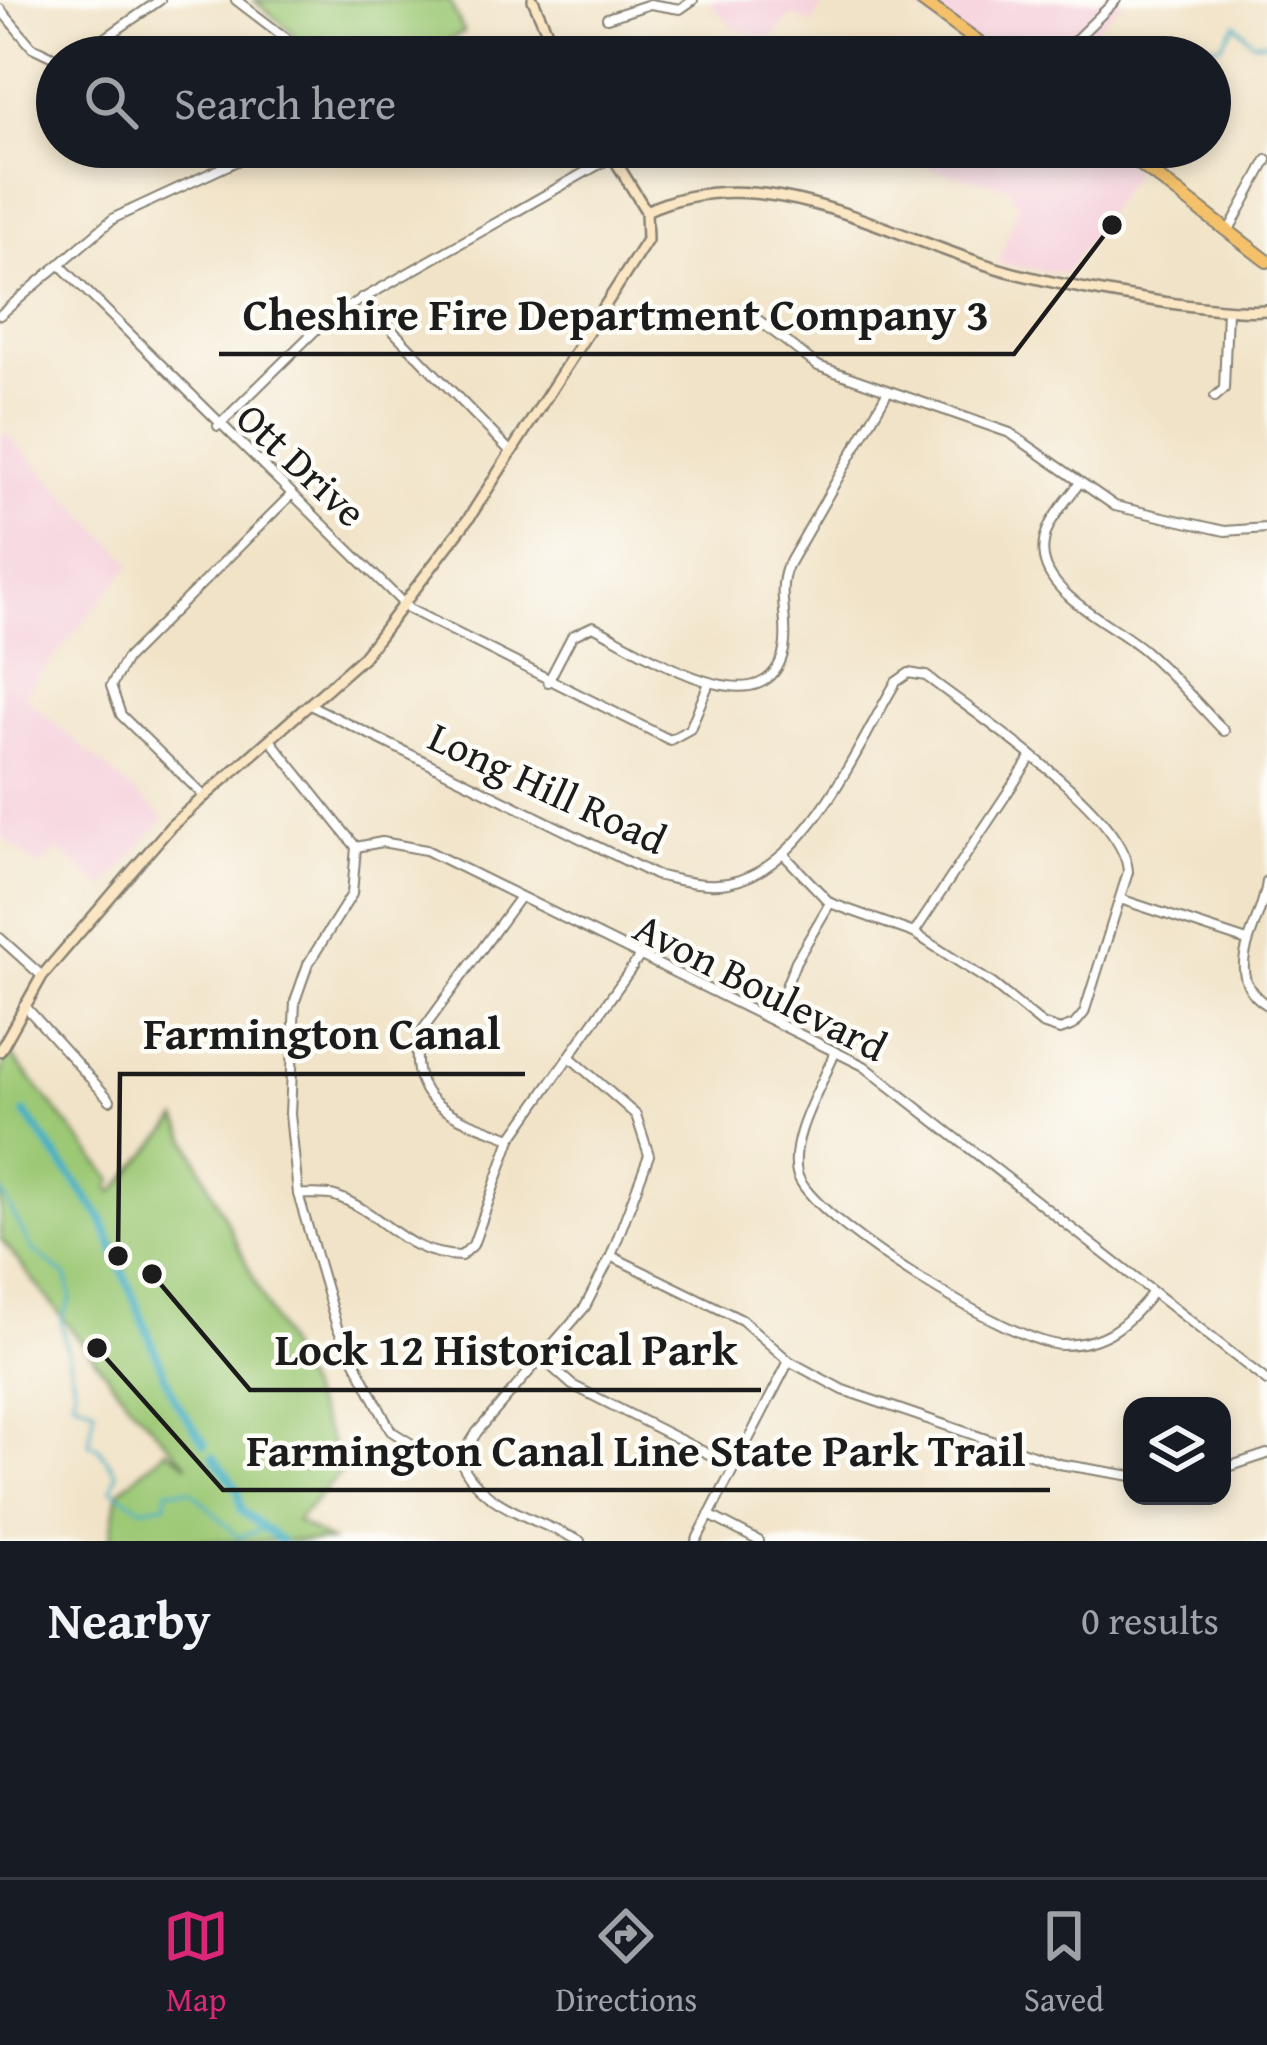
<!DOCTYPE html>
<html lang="en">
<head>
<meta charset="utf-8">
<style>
  :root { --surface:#171b24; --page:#242831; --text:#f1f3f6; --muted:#9ea1a6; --line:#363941; --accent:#db2777 }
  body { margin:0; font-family:"Gentium Book Plus",serif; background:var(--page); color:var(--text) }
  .controls { position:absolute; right:36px; bottom:36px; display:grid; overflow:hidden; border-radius:24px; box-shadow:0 6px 18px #0003 }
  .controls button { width:108px; height:108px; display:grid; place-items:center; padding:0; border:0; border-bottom:3px solid var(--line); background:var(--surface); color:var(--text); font:60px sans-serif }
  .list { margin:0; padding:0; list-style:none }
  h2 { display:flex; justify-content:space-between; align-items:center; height:156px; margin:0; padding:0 48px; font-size:51px }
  h2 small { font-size:39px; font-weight:400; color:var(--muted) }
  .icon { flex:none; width:66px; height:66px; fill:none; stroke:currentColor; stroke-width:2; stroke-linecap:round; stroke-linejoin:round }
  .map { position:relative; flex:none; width:1267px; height:1541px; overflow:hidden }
  .search { position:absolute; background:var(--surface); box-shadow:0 6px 18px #0003; left:36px; right:36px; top:36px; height:132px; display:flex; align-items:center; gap:30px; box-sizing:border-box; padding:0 42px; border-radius:66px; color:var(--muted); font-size:45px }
  .sheet { height:336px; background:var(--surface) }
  nav { display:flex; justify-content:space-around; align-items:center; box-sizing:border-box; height:168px; border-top:3px solid var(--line); background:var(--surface); font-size:33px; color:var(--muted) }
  nav a { display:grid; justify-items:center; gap:6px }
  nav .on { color:var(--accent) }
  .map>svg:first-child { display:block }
  .built { fill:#f5cfdb }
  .green { fill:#9dc976; stroke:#5c7249; stroke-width:3 }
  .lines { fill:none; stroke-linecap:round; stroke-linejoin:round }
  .stream { stroke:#47b0c5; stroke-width:3 }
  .canal { stroke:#47b0c5; stroke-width:8 }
  .street-casing { stroke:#868072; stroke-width:12 }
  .secondary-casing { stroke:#868072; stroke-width:14 }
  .highway-casing { stroke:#868072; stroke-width:16 }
  .street { stroke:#fff; stroke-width:8 }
  .secondary { stroke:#fbe6c3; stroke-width:9 }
  .highway { stroke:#f4c16a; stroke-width:12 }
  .labels { text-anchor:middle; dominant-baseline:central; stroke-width:9; stroke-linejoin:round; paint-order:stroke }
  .street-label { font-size:42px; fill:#1c1c1c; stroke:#fdfcf7 }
  .leader { fill:none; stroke:#1c1c1c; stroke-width:4.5 }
  .callout-dot { fill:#1c1c1c; stroke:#fdfcf7; stroke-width:4.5 }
  .callout-label { font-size:45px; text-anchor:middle; font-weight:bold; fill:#1c1c1c; stroke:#fdfcf7; stroke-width:9; stroke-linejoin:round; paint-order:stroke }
</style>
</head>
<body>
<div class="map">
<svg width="1267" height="1541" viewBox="0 0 1267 1541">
  <rect width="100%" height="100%" fill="#fdfcf7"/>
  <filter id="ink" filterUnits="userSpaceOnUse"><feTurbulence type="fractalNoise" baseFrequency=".00833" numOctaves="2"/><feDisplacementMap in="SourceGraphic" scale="24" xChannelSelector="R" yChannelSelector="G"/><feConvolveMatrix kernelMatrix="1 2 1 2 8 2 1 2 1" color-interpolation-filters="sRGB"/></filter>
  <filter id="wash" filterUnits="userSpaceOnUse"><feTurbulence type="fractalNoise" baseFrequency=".004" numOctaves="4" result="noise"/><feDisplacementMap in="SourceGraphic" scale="48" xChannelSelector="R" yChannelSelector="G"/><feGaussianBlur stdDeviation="2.7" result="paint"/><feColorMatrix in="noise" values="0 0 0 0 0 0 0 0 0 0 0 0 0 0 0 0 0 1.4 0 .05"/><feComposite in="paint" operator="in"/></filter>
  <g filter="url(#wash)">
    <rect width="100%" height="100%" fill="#f1e3c7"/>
    <g class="built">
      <path d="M708 0H825L813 23 791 15 770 40 733 27Z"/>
      <path d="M906 0H1124L1069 57H963L968 46Z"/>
      <path d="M925 147H1104L1135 170 1065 274 998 263 1018 207 1009 187 937 171 919 161Z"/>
      <path d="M5 432 132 563 23 695 164 818 104 889 57 849 40 867 0 835V436Z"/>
    </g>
    <g class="green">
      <path d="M254 0H449L464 32 417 57H305L292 32Z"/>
      <path d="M8 1051 113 1180 109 1188 113 1193 178 1119 344 1469 296 1521 330 1541H110L118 1492 166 1450 188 1465 127 1400 0 1238V1078Z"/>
    </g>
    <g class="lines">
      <g class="stream">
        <path d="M1098 47 1150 57"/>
        <path d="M1181 57 1206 44 1221 45 1236 24 1252 41 1267 42"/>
        <path d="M0 1190 32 1249 67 1277 71 1299 61 1321 75 1390 72 1399 95 1408 89 1444 98 1447 117 1473 112 1490 142 1508 166 1504 167 1490H191L238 1537 263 1529"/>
      </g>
      <g class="canal">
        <path d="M25 1113 101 1217 175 1400 205 1444"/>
        <path d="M213 1456 238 1490 242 1511 281 1541"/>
      </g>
    </g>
  </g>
  <g filter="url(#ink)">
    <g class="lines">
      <g class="street-casing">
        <g id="street">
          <path d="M236 0 287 39 296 57"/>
          <path d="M0 9 32 47 57 59"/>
          <path d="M607 18 650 4 680 9 693 0"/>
          <path d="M78 57 160 0"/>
          <path d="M1058 57 1116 0"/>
          <path d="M1229 230 1267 160"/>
          <path d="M59 264 409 609 670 740 690 729 709 683"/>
          <path d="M361 298 510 451"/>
          <path d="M0 315 114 218 267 147"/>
          <path d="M741 315 757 319 818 366 1010 433 1115 506 1225 531 1267 528"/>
          <path d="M1215 397 1224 389 1227 309"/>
          <path d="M218 426 327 319 612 157"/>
          <path d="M1078 485C1062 507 1039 528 1044 558 1051 599 1117 626 1145 651 1173 675 1198 704 1224 731"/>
          <path d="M548 682 572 636 593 626C636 647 765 736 784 650 790 621 776 596 787 567L888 391"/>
          <path d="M312 706 655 875C679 880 703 887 728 883 807 869 858 745 896 682L909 673 926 676C974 713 1126 813 1128 872L1084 1013 1074 1025 1060 1030 1042 1024 993 984 914 933 830 903 785 856"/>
          <path d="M271 741 356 847 382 842 426 850 864 1066 1267 1381"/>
          <path d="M204 796 121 715 111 686 126 659 292 494"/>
          <path d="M356 847 352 894 308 964 295 1001 290 1114 298 1194 337 1327 391 1431 433 1457 460 1459"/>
          <path d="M1267 881C1263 925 1217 973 1267 1005"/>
          <path d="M1120 899 1247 941"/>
          <path d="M914 933 1032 756"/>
          <path d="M0 938 42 976"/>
          <path d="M24 1005 110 1100"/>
          <path d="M773 1019 796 961 830 903"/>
          <path d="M835 1052C822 1086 789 1137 797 1173 807 1218 1016 1346 1063 1345 1106 1344 1128 1324 1153 1292"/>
          <path d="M571 1058 636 1115 649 1155 611 1256 585 1307 477 1432 460 1459C477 1505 538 1520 580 1541"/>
          <path d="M511 1138C456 1117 405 1107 419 1035L519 898"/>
          <path d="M298 1194C309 1195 324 1193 335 1196 384 1212 402 1255 461 1256L473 1245 511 1139 640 956"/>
          <path d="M611 1256 742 1320 789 1361 843 1390 1059 1464 1132 1476"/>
          <path d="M544 1360 572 1385 734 1467"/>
          <path d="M1222 1469 1267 1454"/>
          <path d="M709 1515 759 1541"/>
          <path d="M696 1541 789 1361"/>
        </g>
      </g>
      <g class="secondary-casing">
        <g id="secondary">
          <path d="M533 0 558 57"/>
          <path d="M646 211C768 154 895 242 1014 273 1073 288 1209 314 1267 310"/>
          <path d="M0 1051 42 976 171 826 363 657 469 518 647 240 646 211 607 147"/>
        </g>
      </g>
      <g class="highway-casing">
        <g id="highway">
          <path d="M921 0 999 57"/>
          <path d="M1118 147 1267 261"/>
        </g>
      </g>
      <use href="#street" class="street"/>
      <use href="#secondary" class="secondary"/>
      <use href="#highway" class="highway"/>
    </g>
  </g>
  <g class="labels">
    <g class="street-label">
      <text transform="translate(302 464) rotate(43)">Ott Drive</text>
      <text transform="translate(548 787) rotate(25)">Long Hill Road</text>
      <text transform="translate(761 986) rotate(27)">Avon Boulevard</text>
    </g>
  </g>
  <path class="leader" d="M1112 225L1014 354H219M118 1256L120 1074H525M152 1274L250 1390H761M97 1348L223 1490H1050"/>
  <g class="callout-dot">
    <circle cx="1112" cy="225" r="12"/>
    <circle cx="118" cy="1256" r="12"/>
    <circle cx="152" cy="1274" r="12"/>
    <circle cx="97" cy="1348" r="12"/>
  </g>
  <g class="callout-label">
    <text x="616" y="330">Cheshire Fire Department Company 3</text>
    <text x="322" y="1049">Farmington Canal</text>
    <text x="506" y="1365">Lock 12 Historical Park</text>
    <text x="636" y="1466">Farmington Canal Line State Park Trail</text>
  </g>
</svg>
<div class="controls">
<button><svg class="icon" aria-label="layers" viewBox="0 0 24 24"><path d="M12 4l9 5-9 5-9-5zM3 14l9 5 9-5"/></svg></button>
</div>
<div class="search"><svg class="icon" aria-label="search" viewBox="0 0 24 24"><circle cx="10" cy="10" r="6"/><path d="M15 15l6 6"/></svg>Search here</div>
</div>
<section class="sheet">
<h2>Nearby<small>0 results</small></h2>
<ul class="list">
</ul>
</section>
<nav>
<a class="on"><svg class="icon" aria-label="map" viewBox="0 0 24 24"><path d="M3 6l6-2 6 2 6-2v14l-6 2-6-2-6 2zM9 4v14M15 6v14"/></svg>Map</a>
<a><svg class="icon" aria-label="directions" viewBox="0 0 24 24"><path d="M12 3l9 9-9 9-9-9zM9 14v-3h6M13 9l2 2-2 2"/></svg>Directions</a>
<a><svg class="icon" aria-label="saved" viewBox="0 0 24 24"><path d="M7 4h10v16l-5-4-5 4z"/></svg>Saved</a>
</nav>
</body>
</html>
